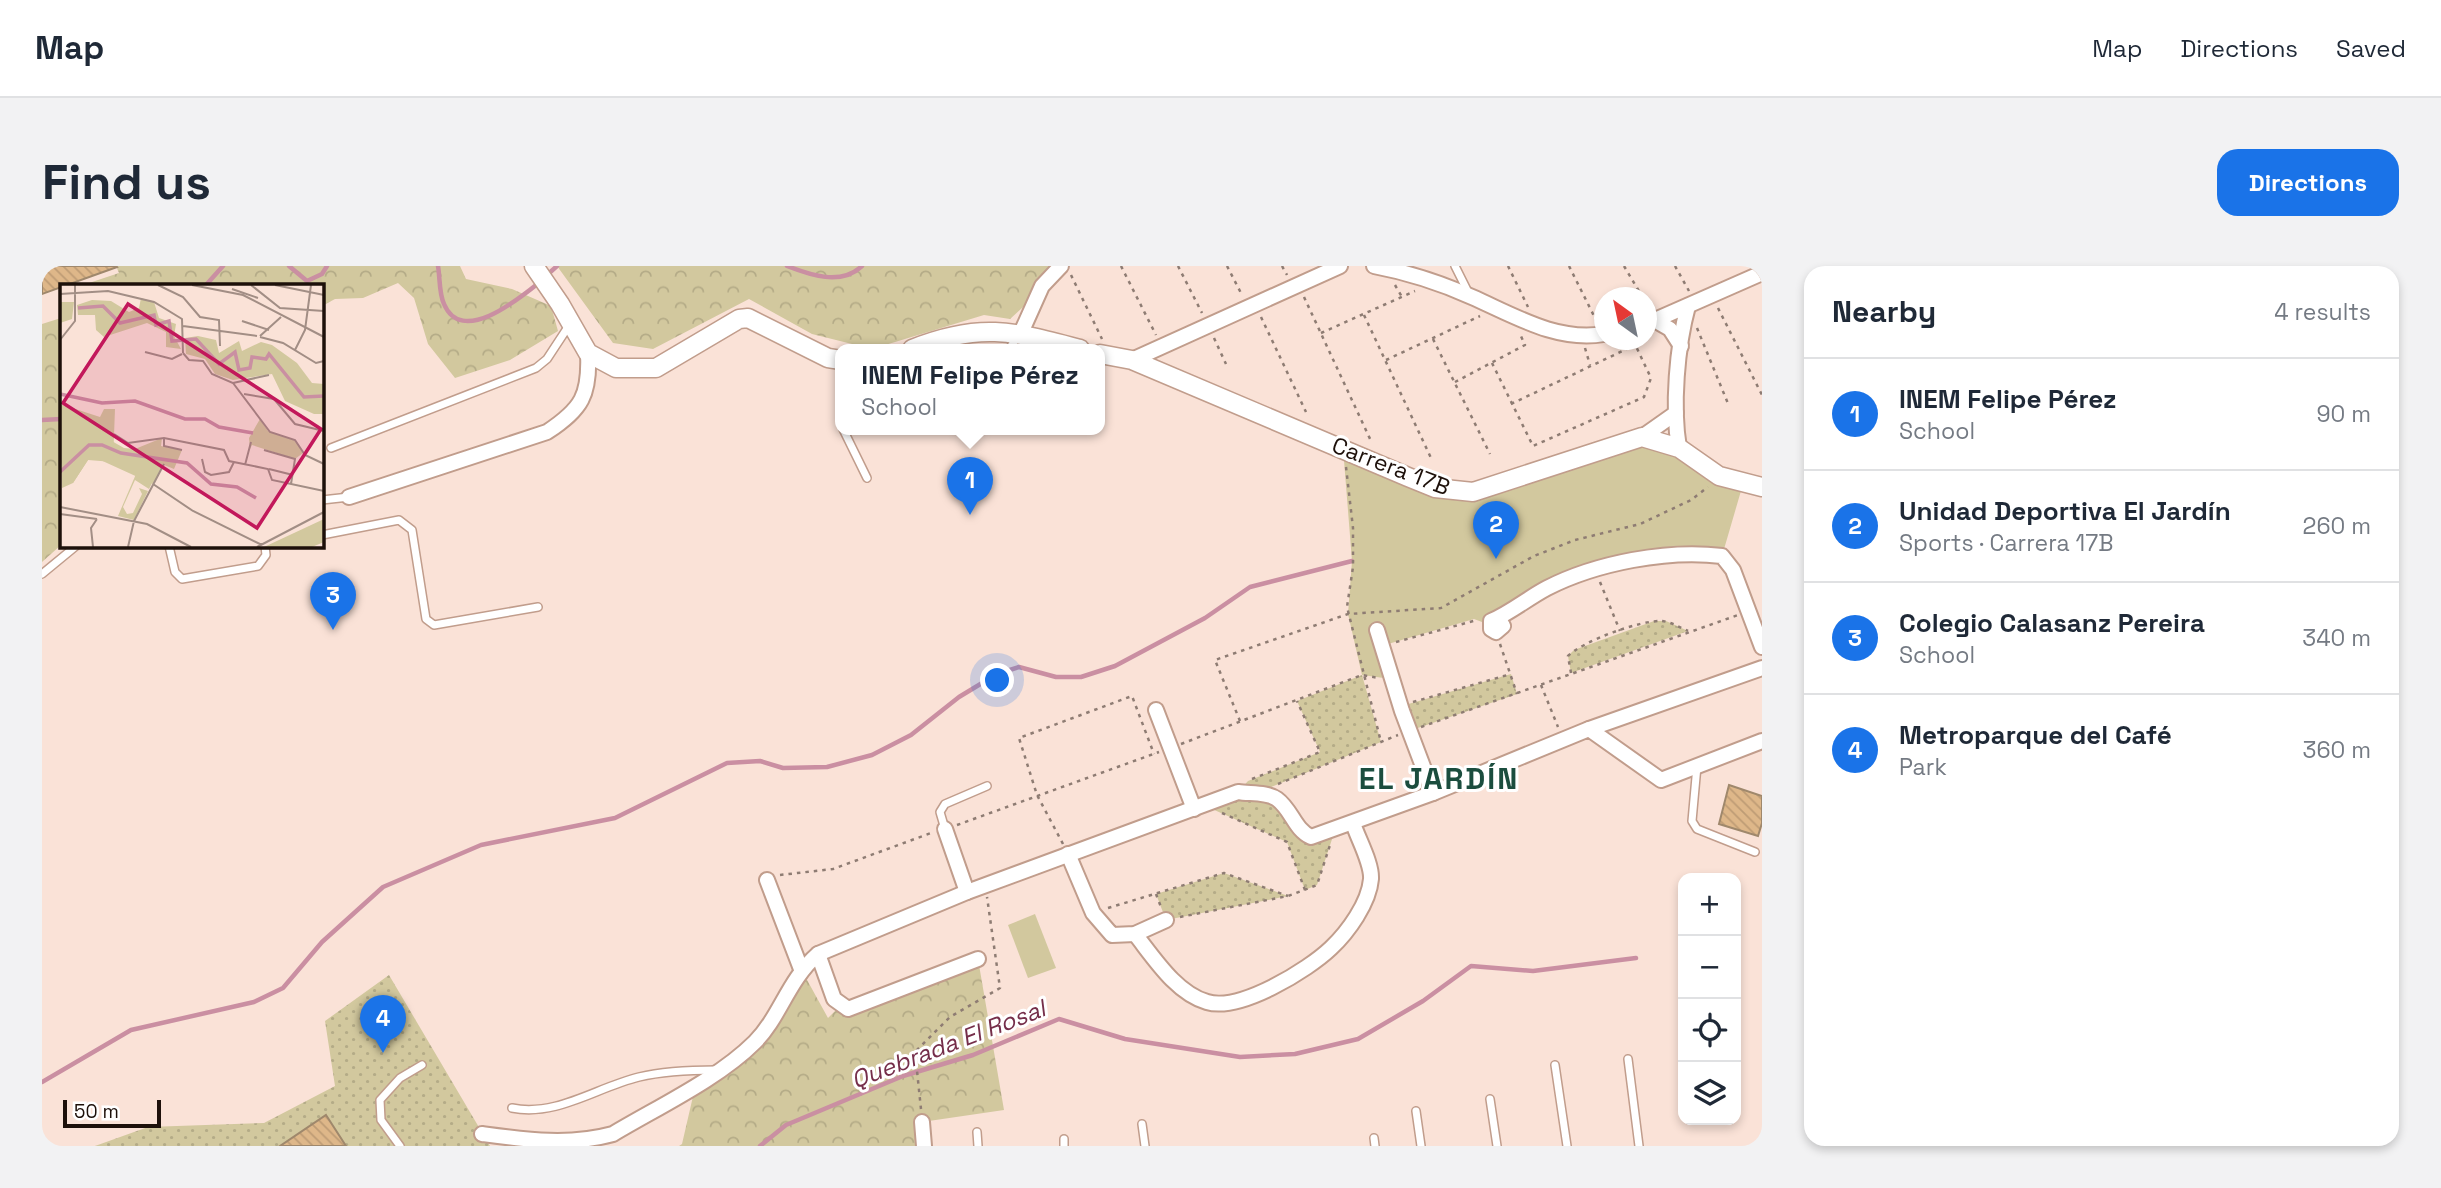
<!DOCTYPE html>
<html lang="en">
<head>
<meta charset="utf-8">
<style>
  :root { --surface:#fff; --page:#f2f2f3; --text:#1f2937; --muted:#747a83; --line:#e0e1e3; --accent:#1a73e8 }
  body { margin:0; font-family:"Space Grotesk",sans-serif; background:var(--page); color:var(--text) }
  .controls { position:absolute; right:21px; bottom:21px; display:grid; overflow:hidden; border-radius:14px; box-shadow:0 4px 10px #0003 }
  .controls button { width:63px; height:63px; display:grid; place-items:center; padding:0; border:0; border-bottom:2px solid var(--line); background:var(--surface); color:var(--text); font:35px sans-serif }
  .compass { position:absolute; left:1552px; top:21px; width:63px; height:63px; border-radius:50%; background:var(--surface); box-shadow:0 4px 10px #0003; rotate:327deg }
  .scale { position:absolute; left:21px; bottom:18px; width:98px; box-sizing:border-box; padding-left:7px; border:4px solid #1d100a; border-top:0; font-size:19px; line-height:24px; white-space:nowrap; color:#1d100a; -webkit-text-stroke:5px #fff; paint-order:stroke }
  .you { position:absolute; left:956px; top:415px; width:24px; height:24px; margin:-18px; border:5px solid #fff; border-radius:50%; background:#1a73e8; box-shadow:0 0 0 10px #1a73e833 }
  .badge { display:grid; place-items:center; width:46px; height:46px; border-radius:50%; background:var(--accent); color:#fff; font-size:23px; font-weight:700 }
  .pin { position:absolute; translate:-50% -58px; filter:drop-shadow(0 2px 4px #0008) }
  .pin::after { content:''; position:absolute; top:37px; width:24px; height:21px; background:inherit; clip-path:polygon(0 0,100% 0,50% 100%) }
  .popup { position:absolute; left:793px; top:78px; width:270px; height:91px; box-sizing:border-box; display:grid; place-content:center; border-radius:14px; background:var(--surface); filter:drop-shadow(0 2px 5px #0005); font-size:23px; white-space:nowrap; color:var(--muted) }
  .popup b { font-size:26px; color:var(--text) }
  .popup::after { content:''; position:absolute; left:50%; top:100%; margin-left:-14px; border:14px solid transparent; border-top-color:var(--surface) }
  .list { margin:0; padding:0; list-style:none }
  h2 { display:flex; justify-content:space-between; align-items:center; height:91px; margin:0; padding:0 28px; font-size:30px }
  h2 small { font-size:23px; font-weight:400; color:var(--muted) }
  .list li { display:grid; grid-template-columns:46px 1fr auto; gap:21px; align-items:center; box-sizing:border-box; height:112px; padding:0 28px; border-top:2px solid var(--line) }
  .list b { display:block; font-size:26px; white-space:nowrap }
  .list p { margin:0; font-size:23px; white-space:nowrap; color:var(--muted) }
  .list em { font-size:23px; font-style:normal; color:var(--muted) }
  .icon { flex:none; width:38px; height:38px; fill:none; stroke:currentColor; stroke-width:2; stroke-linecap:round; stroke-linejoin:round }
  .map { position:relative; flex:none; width:1720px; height:880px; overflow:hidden; border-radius:21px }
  header { display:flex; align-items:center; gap:42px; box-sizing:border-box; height:98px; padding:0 35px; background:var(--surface); border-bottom:2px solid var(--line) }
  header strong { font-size:33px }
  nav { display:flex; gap:38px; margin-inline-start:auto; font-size:24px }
  .intro { display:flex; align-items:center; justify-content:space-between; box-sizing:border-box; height:168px; padding:0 42px }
  h1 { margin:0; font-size:49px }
  .button { padding:18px 32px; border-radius:21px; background:var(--accent); color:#fff; font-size:24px; font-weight:700 }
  main { display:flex; gap:42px; padding:0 42px }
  aside { flex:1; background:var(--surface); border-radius:21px; box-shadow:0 4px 10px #0003 }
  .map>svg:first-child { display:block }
  .grass { fill:#d2c89e }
  .forest { fill:url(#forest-crowns) }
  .park { fill:url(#park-dots) }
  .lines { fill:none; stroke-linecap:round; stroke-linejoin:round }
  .stream { stroke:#ca8fa2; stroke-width:4.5 }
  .building { fill:url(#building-back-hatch); stroke:#9f886c; stroke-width:2 }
  .service-casing { stroke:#c19d8c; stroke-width:10 }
  .minor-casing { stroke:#c19d8c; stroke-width:18 }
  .tertiary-casing { stroke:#c19d8c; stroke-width:21 }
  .path { stroke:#8e7c73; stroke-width:2.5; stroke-dasharray:3.5 5; stroke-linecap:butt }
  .service { stroke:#fff; stroke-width:7 }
  .minor { stroke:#fff; stroke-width:14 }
  .tertiary { stroke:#fff; stroke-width:18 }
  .labels { text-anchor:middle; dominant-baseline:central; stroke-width:6; stroke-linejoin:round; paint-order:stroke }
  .street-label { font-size:23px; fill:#1d100a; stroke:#fff }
  .water-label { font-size:24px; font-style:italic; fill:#752e4a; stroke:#fff }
  .district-label { font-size:30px; font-weight:bold; letter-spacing:2px; fill:#1b4d3e; stroke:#fff }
  .inset-river { fill:none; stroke:#ca8fa2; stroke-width:3.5 }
  .inset-road { fill:none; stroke:#a28e85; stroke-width:2 }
  .view { fill:#c2185b; fill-opacity:0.15; stroke:#c2185b; stroke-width:3.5 }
  .inset-edge { fill:none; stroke:#1d100a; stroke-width:3.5 }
</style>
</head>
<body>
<header>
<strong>Map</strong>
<nav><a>Map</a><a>Directions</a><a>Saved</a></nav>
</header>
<div class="intro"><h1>Find us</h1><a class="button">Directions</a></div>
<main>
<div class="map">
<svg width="1720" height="880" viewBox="0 0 1720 880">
  <defs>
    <pattern id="forest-crowns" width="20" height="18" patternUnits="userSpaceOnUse" patternTransform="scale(1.75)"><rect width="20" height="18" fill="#d2c89e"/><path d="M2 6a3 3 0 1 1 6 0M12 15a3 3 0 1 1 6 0" fill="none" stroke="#b4ab87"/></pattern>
    <pattern id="park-dots" width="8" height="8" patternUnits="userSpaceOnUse" patternTransform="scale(1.75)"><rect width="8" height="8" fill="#d2c89e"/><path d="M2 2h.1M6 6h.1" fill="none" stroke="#b4ab87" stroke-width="1.8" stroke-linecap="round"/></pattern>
    <pattern id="building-back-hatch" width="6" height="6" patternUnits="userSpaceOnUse" patternTransform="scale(1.75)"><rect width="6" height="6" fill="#deb789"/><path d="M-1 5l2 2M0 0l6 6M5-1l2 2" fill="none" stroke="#be9c75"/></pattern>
  </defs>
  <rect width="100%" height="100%" fill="#fae2d7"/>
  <g class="grass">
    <path d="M1600 171 1701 218 1680 290 1554 305 1448 359 1432 353 1346 378 1349 413 1320 409 1306 348 1310 295 1301 182 1412 226Z"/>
    <path d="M993 648 1014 702 986 712 966 659Z"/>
  </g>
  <g class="forest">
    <path d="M74 0H418L424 13 470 23 509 40 516 65 468 94 413 112 386 78 372 32 356 17 321 32 293 33 280 40V19H41L77 7Z"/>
    <path d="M515 0H1026L968 53 942 49 830 83 770 68 707 33 611 83 571 77Z"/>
    <path d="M19 52V279L0 296V58Z"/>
    <path d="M936 693 962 844 880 856 882 880H637L640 878 652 826 709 780 759 703 786 752 798 740Z"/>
  </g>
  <g class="park">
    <path d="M1612 355H1624L1646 365 1529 407 1526 390 1532 384Z"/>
    <path d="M1469 408 1475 428 1370 464 1363 439Z"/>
    <path d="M1320 409 1339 476 1212 528 1226 529 1258 566 1293 564 1275 619 1263 624 1245 576 1161 539 1196 526 1206 515 1278 486 1255 435Z"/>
    <path d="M1182 607 1246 630 1124 654 1114 628Z"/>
    <path d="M347 709 448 880H53L106 861 222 857 293 820 283 755Z"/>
  </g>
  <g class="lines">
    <g class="stream">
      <path d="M247 0 265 15 280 8 285 0"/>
      <path d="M396 0C398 11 397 28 402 38 420 81 479 31 499 15"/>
      <path d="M745 0C768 9 799 20 820 0"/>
      <path d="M505 9 515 0"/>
      <path d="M164 19 181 0"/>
      <path d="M0 154 19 153"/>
      <path d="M0 816 89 764 212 736 241 722 280 676 341 621 439 579 573 552 685 497 718 495 741 502 785 501 830 489 869 469 917 431 955 408 977 401 1014 411H1039L1073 400 1163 352 1208 321 1310 295"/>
      <path d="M718 880 744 859 861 810 931 789 1017 753 1083 773 1198 791 1253 788 1316 773 1381 735 1429 700 1491 705 1594 692"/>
    </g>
  </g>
  <g class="building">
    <path d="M0 0H74L75 1 0 28Z"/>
    <path d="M1687 519 1720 530V557L1716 570 1677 558Z"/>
    <path d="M284 849 304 880H238Z"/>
  </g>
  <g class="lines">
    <g class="service-casing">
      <g id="service">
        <path d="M1413 0 1427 28"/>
        <path d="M967 83 976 70"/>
        <path d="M801 163 825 212"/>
        <path d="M825 163H842"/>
        <path d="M289 182 494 102 505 93 528 58"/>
        <path d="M280 234 307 231"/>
        <path d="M280 269 357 254 370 264 384 353 392 359 496 341"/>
        <path d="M127 280 133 306 140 313 216 300 224 289 223 280"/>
        <path d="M0 308 34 280"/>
        <path d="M1655 500 1650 555 1655 563 1713 586"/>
        <path d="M903 563 898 546 903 538 945 520"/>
        <path d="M1586 793 1597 880"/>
        <path d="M1513 799 1525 880"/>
        <path d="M1448 833 1455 880"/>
        <path d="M470 842C515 851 555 821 597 811 622 805 648 804 674 804"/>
        <path d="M1374 845 1379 880"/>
        <path d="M1100 858 1103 880"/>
        <path d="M935 866 936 880"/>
        <path d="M1332 872 1333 880"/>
        <path d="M1022 873V880"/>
        <path d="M358 880 339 854 338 834 358 812 380 799"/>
      </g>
    </g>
    <g class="minor-casing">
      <g id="minor">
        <path d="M1332 0C1364 6 1401 18 1430 31 1473 50 1515 76 1562 68"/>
        <path d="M1614 55 1628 63 1639 80"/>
        <path d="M1604 58 1720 7"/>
        <path d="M979 67 1000 20 1019 0"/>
        <path d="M1090 94 1298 0"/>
        <path d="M1600 171 1634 147"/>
        <path d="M1637 182C1630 141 1635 80 1646 40"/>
        <path d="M307 231 505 166C540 143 548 129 546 87"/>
        <path d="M1457 353 1461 360 1454 366 1449 363V355C1468 347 1486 332 1505 322 1554 297 1626 283 1680 290L1691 304 1720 381"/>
        <path d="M1335 364 1360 445 1391 527"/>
        <path d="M1114 444 1152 543"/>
        <path d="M1547 463 1720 402"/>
        <path d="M903 563 925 626"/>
        <path d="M1026 588 1051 647 1070 669 1093 668 1124 654"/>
        <path d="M725 614 759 703"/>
        <path d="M1093 668C1112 692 1134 727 1165 736 1198 746 1266 704 1289 682 1306 666 1327 637 1329 613 1330 597 1316 573 1311 557"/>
        <path d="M776 688 792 733 806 743 936 693"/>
        <path d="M880 856 882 880"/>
        <path d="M440 868C485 874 527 880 571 868 616 841 676 813 713 776 738 751 746 714 776 688L925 626 1196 526C1208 528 1225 526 1235 533 1250 544 1252 563 1269 571L1391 527 1547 463 1619 514 1720 475"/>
      </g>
    </g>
    <g class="tertiary-casing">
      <g id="tertiary">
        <path d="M492 0 518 38 546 87 574 102H614L697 53 706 52 786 92 799 94"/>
        <path d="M870 83C938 56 970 65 1038 83"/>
        <path d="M1058 88 1090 94 1366 211 1393 222 1431 226 1600 171 1637 182 1677 210 1720 221"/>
      </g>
    </g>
    <g class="path">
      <path d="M1079 0 1114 69"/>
      <path d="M1136 0 1160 47"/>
      <path d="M1185 0 1200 29"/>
      <path d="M1240 0 1245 9"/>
      <path d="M1466 0 1486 41"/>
      <path d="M1527 0 1555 56"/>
      <path d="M1582 0 1601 32"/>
      <path d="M1633 0 1647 25"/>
      <path d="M1029 9 1060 73"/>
      <path d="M1353 19 1360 31"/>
      <path d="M1262 31 1329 175"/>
      <path d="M1676 42 1720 129"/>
      <path d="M1322 49 1389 192"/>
      <path d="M1219 51 1264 146"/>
      <path d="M1655 62 1687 140"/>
      <path d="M1279 67 1373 25"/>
      <path d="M1172 72 1184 98"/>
      <path d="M1391 73 1448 188"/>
      <path d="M1543 82 1548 99"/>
      <path d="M1344 94 1438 50"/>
      <path d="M1450 97 1491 180 1602 131 1609 112 1591 74"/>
      <path d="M1413 116 1483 79 1478 68"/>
      <path d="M1469 138 1593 79"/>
      <path d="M1304 201 1311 262V301L1305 341 1339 476"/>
      <path d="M1558 316 1578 365"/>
      <path d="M1354 376 1435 354"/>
      <path d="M1458 378 1475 428"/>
      <path d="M1529 407 1526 390C1541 375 1598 354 1620 355 1629 356 1637 361 1646 365"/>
      <path d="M1499 419 1516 461"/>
      <path d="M1371 436 1469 408"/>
      <path d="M1198 455 1173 394 1306 348 1399 342 1492 290 1533 274 1598 258 1649 234 1666 221"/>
      <path d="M1379 461 1696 349"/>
      <path d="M1139 478 1320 409 1337 412"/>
      <path d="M1210 513 1278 486 1255 435"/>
      <path d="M1236 518 1356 469"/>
      <path d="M1180 547 1245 576 1263 624"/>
      <path d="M915 559 1117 486"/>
      <path d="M1021 578 995 529 977 472 1090 430 1112 488"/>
      <path d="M738 609 791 603 889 567"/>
      <path d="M1114 628 1119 641"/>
      <path d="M1066 642 1182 607 1246 630"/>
      <path d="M1138 651 1246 630 1275 619 1288 579"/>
      <path d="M879 843 873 786 908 751 958 722 945 631"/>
    </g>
    <use href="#service" class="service"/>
    <use href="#minor" class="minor"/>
    <use href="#tertiary" class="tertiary"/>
  </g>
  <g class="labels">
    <g class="street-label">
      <text transform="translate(1349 200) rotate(21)">Carrera 17B</text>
    </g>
    <g class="water-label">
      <text transform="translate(906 778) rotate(-21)">Quebrada El Rosal</text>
    </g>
    <g class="district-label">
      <text x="1397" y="512">EL JARDÍN</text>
    </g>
  </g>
  <g transform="translate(18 18)">
    <rect width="264" height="264" fill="#fae2d7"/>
    <path d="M0 18H14L12 35 0 39ZM200 135 208 147 235 156 243 169 235 175 192 161 190 165 189 154ZM76 190 92 199 89 205 75 196 63 223 67 230 73 229 82 210 79 204 88 207 74 236 58 232ZM264 235V258L252 263H204Z" fill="#d2c89e"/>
    <path d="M81 14 94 18 99 34 116 40 114 52 121 65 106 63V48L87 39 44 53 36 46 35 31H18L17 21 32 16 51 17 69 28 79 24ZM138 52 156 56 159 69 179 57 182 67 201 58 212 61 237 79 252 99 264 100V130H254L225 117 212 90 173 96 155 90 145 75 126 70 125 54ZM43 152 64 164 75 165 102 154 101 162 122 166 114 185 104 181 93 200 36 174 28 176 13 199 0 177Z" fill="#d2c89e"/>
    <path d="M0 120 40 133 44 125H55L53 178 28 176 13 199 2 204Z" fill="#d2c89e"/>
    <path class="inset-river" d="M18 24 43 22 60 39 94 31 96 41 109 37 112 57 136 55 159 80 175 68 179 86 190 84 192 73 206 75 209 70 244 113 264 112M0 110 42 119 75 117 125 135H145L159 143 193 149M0 188 29 161H42L61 169 127 179 151 200 177 203 196 214"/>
    <path class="inset-road" d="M98 1 123 13 140 33 159 36 160 62M132 1 183 11 264 53M191 1 220 24 264 27M215 1 264 11M172 5 198 14M0 10 48 7 94 18 122 35 123 69M182 37 209 46M123 42 197 52M200 52 221 33M200 53 223 59 256 79 264 77M0 56 15 37V1M235 66 245 46 251 1M85 68 112 75 122 70M123 69 129 76 143 77 152 90 173 99 210 148 235 156 245 171 264 180M173 99 209 91M184 110 214 115 235 140 264 147M54 150 68 159 104 154 164 166 169 177 208 185 212 196 264 207M104 154V162L122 166M204 166 235 175 231 200M142 175 145 188 151 191 169 188 174 178M185 181 191 158M209 185 233 191M93 200 133 227 202 261M0 223 87 240 131 263M0 230 37 235M33 263 31 244 37 235M68 263 74 237 104 180M197 263 264 228"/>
    <path class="view" d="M68 20 261 145 197 244 3 119Z"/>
    <rect width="264" height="264" class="inset-edge"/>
  </g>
</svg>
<div class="controls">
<button>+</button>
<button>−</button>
<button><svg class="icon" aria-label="locate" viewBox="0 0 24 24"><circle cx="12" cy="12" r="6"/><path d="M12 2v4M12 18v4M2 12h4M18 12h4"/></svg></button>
<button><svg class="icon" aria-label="layers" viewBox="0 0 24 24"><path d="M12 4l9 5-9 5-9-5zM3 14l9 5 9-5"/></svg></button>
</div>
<svg class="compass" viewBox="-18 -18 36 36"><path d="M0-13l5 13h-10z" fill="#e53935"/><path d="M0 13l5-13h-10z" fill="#747a83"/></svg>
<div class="scale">50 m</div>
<div class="you"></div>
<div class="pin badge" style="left:928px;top:249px">1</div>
<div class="popup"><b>INEM Felipe Pérez</b>School</div>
<div class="pin badge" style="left:1454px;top:293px">2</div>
<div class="pin badge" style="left:291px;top:364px">3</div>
<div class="pin badge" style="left:341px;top:787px">4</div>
</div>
<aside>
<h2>Nearby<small>4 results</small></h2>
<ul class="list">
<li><span class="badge">1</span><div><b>INEM Felipe Pérez</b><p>School</p></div><em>90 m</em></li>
<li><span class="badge">2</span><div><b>Unidad Deportiva El Jardín</b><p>Sports · Carrera 17B</p></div><em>260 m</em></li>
<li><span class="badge">3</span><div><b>Colegio Calasanz Pereira</b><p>School</p></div><em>340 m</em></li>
<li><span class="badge">4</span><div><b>Metroparque del Café</b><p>Park</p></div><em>360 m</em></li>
</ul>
</aside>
</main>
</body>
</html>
